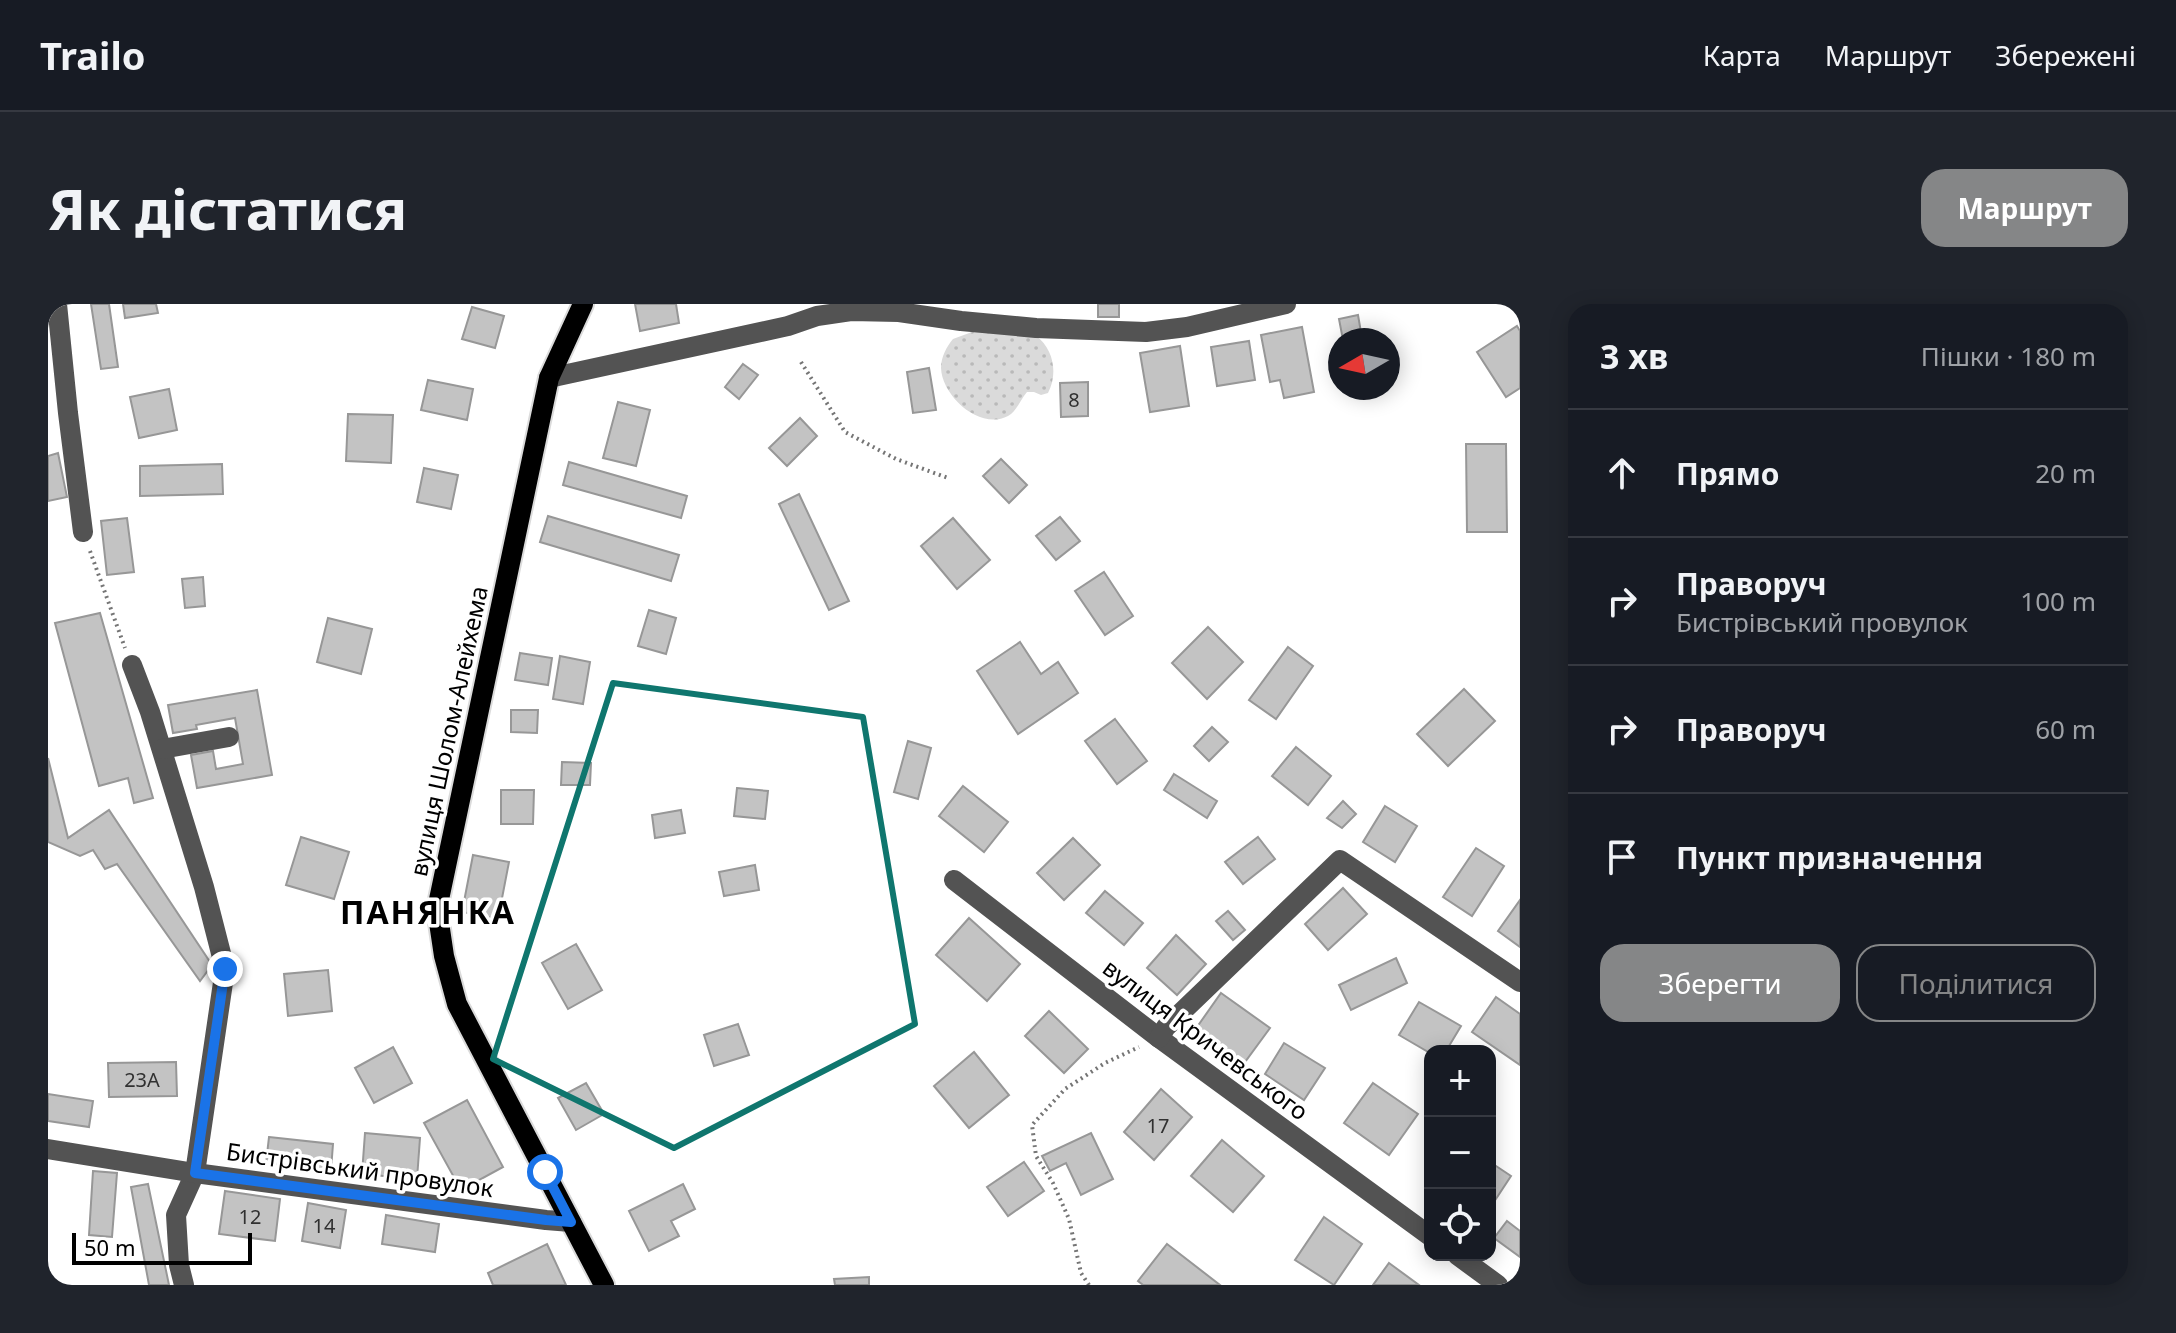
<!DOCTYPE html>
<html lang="uk">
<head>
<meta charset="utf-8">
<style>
  :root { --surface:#171b24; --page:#20242c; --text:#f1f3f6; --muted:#9ea1a6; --line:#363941; --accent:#858687 }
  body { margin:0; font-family:"Noto Sans",sans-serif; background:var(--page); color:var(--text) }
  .controls { position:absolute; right:24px; bottom:24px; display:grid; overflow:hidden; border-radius:16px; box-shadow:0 4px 20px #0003 }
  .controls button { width:72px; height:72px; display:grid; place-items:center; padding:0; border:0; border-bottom:2px solid var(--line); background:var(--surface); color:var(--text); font:40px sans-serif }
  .compass { position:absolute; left:1280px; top:24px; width:72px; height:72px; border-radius:50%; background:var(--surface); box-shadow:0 4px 20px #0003; rotate:261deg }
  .scale { position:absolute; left:24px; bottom:20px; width:180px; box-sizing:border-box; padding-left:8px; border:4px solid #000; border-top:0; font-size:22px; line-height:28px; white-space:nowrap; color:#000; -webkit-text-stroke:6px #fff; paint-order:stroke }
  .stop { position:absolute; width:24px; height:24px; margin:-18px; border:6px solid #1a73e8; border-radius:50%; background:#fff }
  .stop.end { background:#1a73e8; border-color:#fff; box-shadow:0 2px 8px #0008 }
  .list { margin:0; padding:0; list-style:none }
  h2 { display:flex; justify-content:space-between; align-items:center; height:104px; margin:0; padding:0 32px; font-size:34px }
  h2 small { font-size:26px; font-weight:400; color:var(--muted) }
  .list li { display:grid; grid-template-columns:52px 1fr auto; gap:24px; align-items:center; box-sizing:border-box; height:128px; padding:0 32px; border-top:2px solid var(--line) }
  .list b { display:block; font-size:30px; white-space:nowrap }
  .list p { margin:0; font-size:26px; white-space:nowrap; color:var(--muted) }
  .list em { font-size:26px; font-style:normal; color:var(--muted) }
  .actions { display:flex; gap:16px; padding:24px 32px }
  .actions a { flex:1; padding:18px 0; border:2px solid var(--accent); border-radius:24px; text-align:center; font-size:28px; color:var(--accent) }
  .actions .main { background:var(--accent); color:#fff }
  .icon { flex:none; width:44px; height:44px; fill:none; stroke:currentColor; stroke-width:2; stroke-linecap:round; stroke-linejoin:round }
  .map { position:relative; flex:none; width:1472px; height:981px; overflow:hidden; border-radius:24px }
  header { display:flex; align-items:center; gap:48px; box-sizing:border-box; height:112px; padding:0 40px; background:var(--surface); border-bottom:2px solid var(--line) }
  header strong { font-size:38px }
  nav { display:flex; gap:44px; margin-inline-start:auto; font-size:28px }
  .intro { display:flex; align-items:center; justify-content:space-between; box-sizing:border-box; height:192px; padding:0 48px }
  h1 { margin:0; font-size:56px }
  .button { padding:20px 36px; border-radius:24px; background:var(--accent); color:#fff; font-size:28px; font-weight:700 }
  main { display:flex; gap:48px; padding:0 48px }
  aside { flex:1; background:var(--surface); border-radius:24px; box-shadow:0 4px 20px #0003 }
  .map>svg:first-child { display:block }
  .grass { fill:url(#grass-dots) }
  .building { fill:#c3c3c3; stroke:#979797; stroke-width:2 }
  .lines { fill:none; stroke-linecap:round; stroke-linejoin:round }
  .major-casing { stroke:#dbdbdb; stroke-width:24 }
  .path { stroke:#757575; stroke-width:4; stroke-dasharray:2 4; stroke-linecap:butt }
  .minor { stroke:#535353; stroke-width:20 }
  .major { stroke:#000; stroke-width:20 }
  .route { stroke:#1a73e8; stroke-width:10 }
  .marked { fill:none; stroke:#0f766e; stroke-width:6; stroke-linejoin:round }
  .labels { text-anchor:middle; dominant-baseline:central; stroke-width:7; stroke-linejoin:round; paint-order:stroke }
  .number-label { font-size:20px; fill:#313131 }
  .street-label { font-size:24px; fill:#000; stroke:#fff }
  .district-label { font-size:32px; font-weight:bold; letter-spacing:2px; fill:#000; stroke:#fff }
</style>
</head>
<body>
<header>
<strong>Trailo</strong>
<nav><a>Карта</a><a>Маршрут</a><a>Збережені</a></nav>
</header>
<div class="intro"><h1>Як дістатися</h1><a class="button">Маршрут</a></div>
<main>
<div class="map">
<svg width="1472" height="981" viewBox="0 0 1472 981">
  <defs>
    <pattern id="grass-dots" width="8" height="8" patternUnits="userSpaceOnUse" patternTransform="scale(2)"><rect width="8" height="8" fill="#dadada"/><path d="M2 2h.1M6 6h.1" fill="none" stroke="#b9b9b9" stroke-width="1.8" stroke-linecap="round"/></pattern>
  </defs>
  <rect width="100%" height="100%" fill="#fff"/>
  <path class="grass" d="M932 25 988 32C1006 45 1010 70 1000 89L993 91 986 88H979C972 96 969 107 960 112 932 127 894 92 893 64 893 53 899 42 905 35Z"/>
  <g class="building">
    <path d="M43 0H61L70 63 53 65Z"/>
    <path d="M75 0H108L110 9 77 14Z"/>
    <path d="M587 0H628L631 19 592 27Z"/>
    <rect x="1050" y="0" width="21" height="13"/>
    <path d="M424 3 456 12 447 44 414 35Z"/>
    <path d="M1310 11 1314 34 1295 36 1291 15Z"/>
    <path d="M1469 22 1472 27V84L1458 93 1429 48Z"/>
    <path d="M1254 23 1266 88 1236 94 1232 76 1222 78 1213 31Z"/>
    <path d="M1201 37 1207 76 1169 82 1163 43Z"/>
    <path d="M1132 42 1141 102 1102 108 1092 49Z"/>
    <path d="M695 60 710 71 691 95 677 83Z"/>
    <path d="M881 64 888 106 865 109 859 68Z"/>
    <path d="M380 76 425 85 419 116 373 106Z"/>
    <path d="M1040 78V112L1013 113 1012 79Z"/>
    <path d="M121 85 129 126 91 134 82 93Z"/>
    <path d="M570 98 602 106 588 162 555 154Z"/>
    <path d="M300 110 345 111 343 159 298 157Z"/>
    <path d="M752 114 769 132 739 162 721 144Z"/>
    <path d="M1418 140H1458L1459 228H1419Z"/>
    <path d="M10 149 19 193 0 197V152Z"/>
    <path d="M953 155 979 181 961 199 935 172Z"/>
    <path d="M521 158 639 192 633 214 515 181Z"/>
    <path d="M174 160 175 190 92 192V162Z"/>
    <path d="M376 164 410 171 403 205 369 198Z"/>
    <path d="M751 190 801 297 781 306 731 200Z"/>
    <path d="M500 212 631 251 623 277 492 238Z"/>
    <path d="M1012 213 1032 237 1008 256 988 232Z"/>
    <path d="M79 214 86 268 59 271 53 217Z"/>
    <path d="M905 214 942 256 909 285 873 242Z"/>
    <path d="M1056 268 1085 312 1057 331 1027 287Z"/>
    <path d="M155 273 157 302 137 304 134 275Z"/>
    <path d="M601 306 628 314 618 350 590 342Z"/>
    <path d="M52 309 105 494 86 499 80 474 51 482 7 319Z"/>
    <path d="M280 314 324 325 313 370 269 358Z"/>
    <path d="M1160 323 1195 358 1159 395 1124 359Z"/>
    <path d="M972 338 993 370 1010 358 1030 389 970 430 929 367Z"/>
    <path d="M1240 343 1265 362 1228 415 1201 396Z"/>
    <path d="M472 349 504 354 500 381 467 376Z"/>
    <path d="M512 352 542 358 535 400 505 395Z"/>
    <path d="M1416 385 1447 417 1400 462 1369 430Z"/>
    <path d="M209 386 224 471 149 484 143 451 165 447 168 465 195 460 187 414 148 421 149 425 125 429 120 401Z"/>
    <path d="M463 406H490L489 429 463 428Z"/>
    <path d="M1067 415 1099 457 1069 480 1037 437Z"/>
    <path d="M1164 423 1180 438 1161 457 1146 442Z"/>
    <path d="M860 437 883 444 870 495 846 488Z"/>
    <path d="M1248 443 1283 472 1260 501 1224 472Z"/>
    <path d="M0 454 20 534 61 506 164 661 152 677 69 560 57 565 45 546 32 552 0 538Z"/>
    <path d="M514 458 543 459 542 481H513Z"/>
    <path d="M1126 470 1169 497 1159 514 1116 486Z"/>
    <path d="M915 482 960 518 936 548 891 512Z"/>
    <path d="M689 484 720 487 717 515 686 512Z"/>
    <path d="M453 486H486L485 520H453Z"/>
    <path d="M1295 497 1308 510 1294 524 1279 514Z"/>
    <path d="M1337 502 1369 522 1347 558 1315 538Z"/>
    <path d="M633 506 637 529 607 534 604 511Z"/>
    <path d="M253 533 301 548 286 595 238 581Z"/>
    <path d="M1210 533 1227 555 1195 580 1177 558Z"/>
    <path d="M1025 534 1052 561 1016 596 989 569Z"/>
    <path d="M1428 544 1456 562 1424 612 1395 593Z"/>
    <path d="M425 551 461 558 450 615 414 608Z"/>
    <path d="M707 561 711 586 676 592 671 568Z"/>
    <path d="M1295 584 1319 610 1280 646 1257 620Z"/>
    <path d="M1057 587 1095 619 1076 641 1038 609Z"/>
    <path d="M1472 596V643L1450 627Z"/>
    <path d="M1180 607 1197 626 1185 636 1168 617Z"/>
    <path d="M921 614 972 660 939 697 888 651Z"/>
    <path d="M1128 631 1158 660 1129 691 1099 664Z"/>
    <path d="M528 640 554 686 520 705 494 659Z"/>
    <path d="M1348 654 1359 679 1303 706 1291 681Z"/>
    <path d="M280 666 284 707 240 712 236 670Z"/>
    <path d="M1173 689 1222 724 1197 758 1149 723Z"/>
    <path d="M1448 693 1472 710V761L1424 728Z"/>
    <path d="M1371 698 1413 722 1398 747H1382V749L1351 731Z"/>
    <path d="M1001 707 1040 745 1016 769 977 732Z"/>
    <path d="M690 720 701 751 666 762 656 731Z"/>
    <path d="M1236 739 1277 764 1256 796 1217 770Z"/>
    <path d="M345 743 364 779 326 799 307 764Z"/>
    <path d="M926 748 961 791 921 824 886 782Z"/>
    <path d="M128 758 129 792 61 793 60 759Z"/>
    <path d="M538 779 556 810 528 826 510 794Z"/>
    <path d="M1325 779 1370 810 1341 851 1296 819Z"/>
    <path d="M1113 785 1144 813 1106 856 1076 828Z"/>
    <path d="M0 790 45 797 41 823 0 817Z"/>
    <path d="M419 796 455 863 413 886 376 819Z"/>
    <path d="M317 829 372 834 369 875 314 870Z"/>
    <path d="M1043 829 1065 875 1033 891 1018 859 1002 867 994 852Z"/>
    <path d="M221 833 285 840 283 866 218 859Z"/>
    <path d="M1174 836 1216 872 1185 908 1143 872Z"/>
    <path d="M976 858 996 887 960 912 939 883Z"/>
    <path d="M1442 858 1463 872 1442 904Z"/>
    <path d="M45 867 69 869 64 933 41 931Z"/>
    <path d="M100 880 121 981H101L83 883Z"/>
    <path d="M635 880 647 905 623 917 631 932 601 947 581 907Z"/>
    <path d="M177 887 232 895 227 937 171 930Z"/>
    <path d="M260 899 298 906 292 944 254 937Z"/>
    <path d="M338 911 391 920 387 948 334 940Z"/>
    <path d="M1276 913 1314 940 1286 981 1247 956Z"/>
    <path d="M1459 917 1472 927V953L1446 934Z"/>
    <path d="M499 940 518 981H445L440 969Z"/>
    <path d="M1119 940 1172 981H1095L1090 977Z"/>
    <path d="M1341 959 1371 981H1325Z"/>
    <path d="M821 973V981H787L786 975Z"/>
  </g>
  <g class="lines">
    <g class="major-casing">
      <path id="major" d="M535 0 501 74 389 605 396 652 409 700 556 981"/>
    </g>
    <g class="path">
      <path d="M753 58 797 128 848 155 900 174"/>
      <path d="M42 247 77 344"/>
      <path d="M1041 981 1033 969 1021 915 1005 879 988 852 984 821 1017 785 1057 759 1091 743"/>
    </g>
    <g class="minor">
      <path d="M9 0 20 109 35 228"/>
      <path d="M501 74 740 22 769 12 803 7 851 8 913 17 988 24 1098 28 1139 23 1238 0"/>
      <path d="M84 361 102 408 156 583 177 665 147 869 128 911 131 961 136 981"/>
      <path d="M114 445 181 433"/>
      <path d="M906 576 1111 734 1382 932"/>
      <path d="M1111 734 1118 723 1292 556 1472 678"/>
      <path d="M0 845 147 869 498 916 523 918"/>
      <path d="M1409 951 1450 981"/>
    </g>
    <use href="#major" class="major"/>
  </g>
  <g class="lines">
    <path class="route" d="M177 665 147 869 498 916 523 918 497 868"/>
  </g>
  <path class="marked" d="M565 379 815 413 867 720 626 844 445 755Z"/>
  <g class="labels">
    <g class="number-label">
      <text x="1026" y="95">8</text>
      <text x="94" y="775">23А</text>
      <text x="1110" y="821">17</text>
      <text x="202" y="912">12</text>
      <text x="276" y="921">14</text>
    </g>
    <g class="street-label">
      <text transform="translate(400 427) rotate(-78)">вулиця Шолом-Алейхема</text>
      <text transform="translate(1158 735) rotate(37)">вулиця Кричевського</text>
      <text transform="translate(312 865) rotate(8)">Бистрівський провулок</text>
    </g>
    <g class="district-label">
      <text x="380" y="607">ПАНЯНКА</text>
    </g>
  </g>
</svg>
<div class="controls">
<button>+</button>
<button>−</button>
<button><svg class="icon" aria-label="locate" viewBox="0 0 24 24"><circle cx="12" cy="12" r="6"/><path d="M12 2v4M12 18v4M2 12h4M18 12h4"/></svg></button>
</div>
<svg class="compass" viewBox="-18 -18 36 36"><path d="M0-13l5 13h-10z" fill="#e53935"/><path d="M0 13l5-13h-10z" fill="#9ea1a6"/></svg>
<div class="scale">50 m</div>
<div class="stop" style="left:497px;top:868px"></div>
<div class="stop end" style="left:177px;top:665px"></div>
</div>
<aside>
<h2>3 хв<small>Пішки · 180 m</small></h2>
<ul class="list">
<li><svg class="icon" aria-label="ahead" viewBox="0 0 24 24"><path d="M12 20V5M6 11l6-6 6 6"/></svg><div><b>Прямо</b></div><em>20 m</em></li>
<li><svg class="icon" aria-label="right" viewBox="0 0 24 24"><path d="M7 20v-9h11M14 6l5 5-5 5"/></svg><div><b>Праворуч</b><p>Бистрівський провулок</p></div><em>100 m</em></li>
<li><svg class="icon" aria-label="right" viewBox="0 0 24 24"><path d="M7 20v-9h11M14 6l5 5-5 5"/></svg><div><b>Праворуч</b></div><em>60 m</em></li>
<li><svg class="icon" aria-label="arrive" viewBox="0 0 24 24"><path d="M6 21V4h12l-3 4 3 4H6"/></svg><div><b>Пункт призначення</b></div></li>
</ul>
<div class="actions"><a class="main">Зберегти</a><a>Поділитися</a></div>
</aside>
</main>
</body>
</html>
